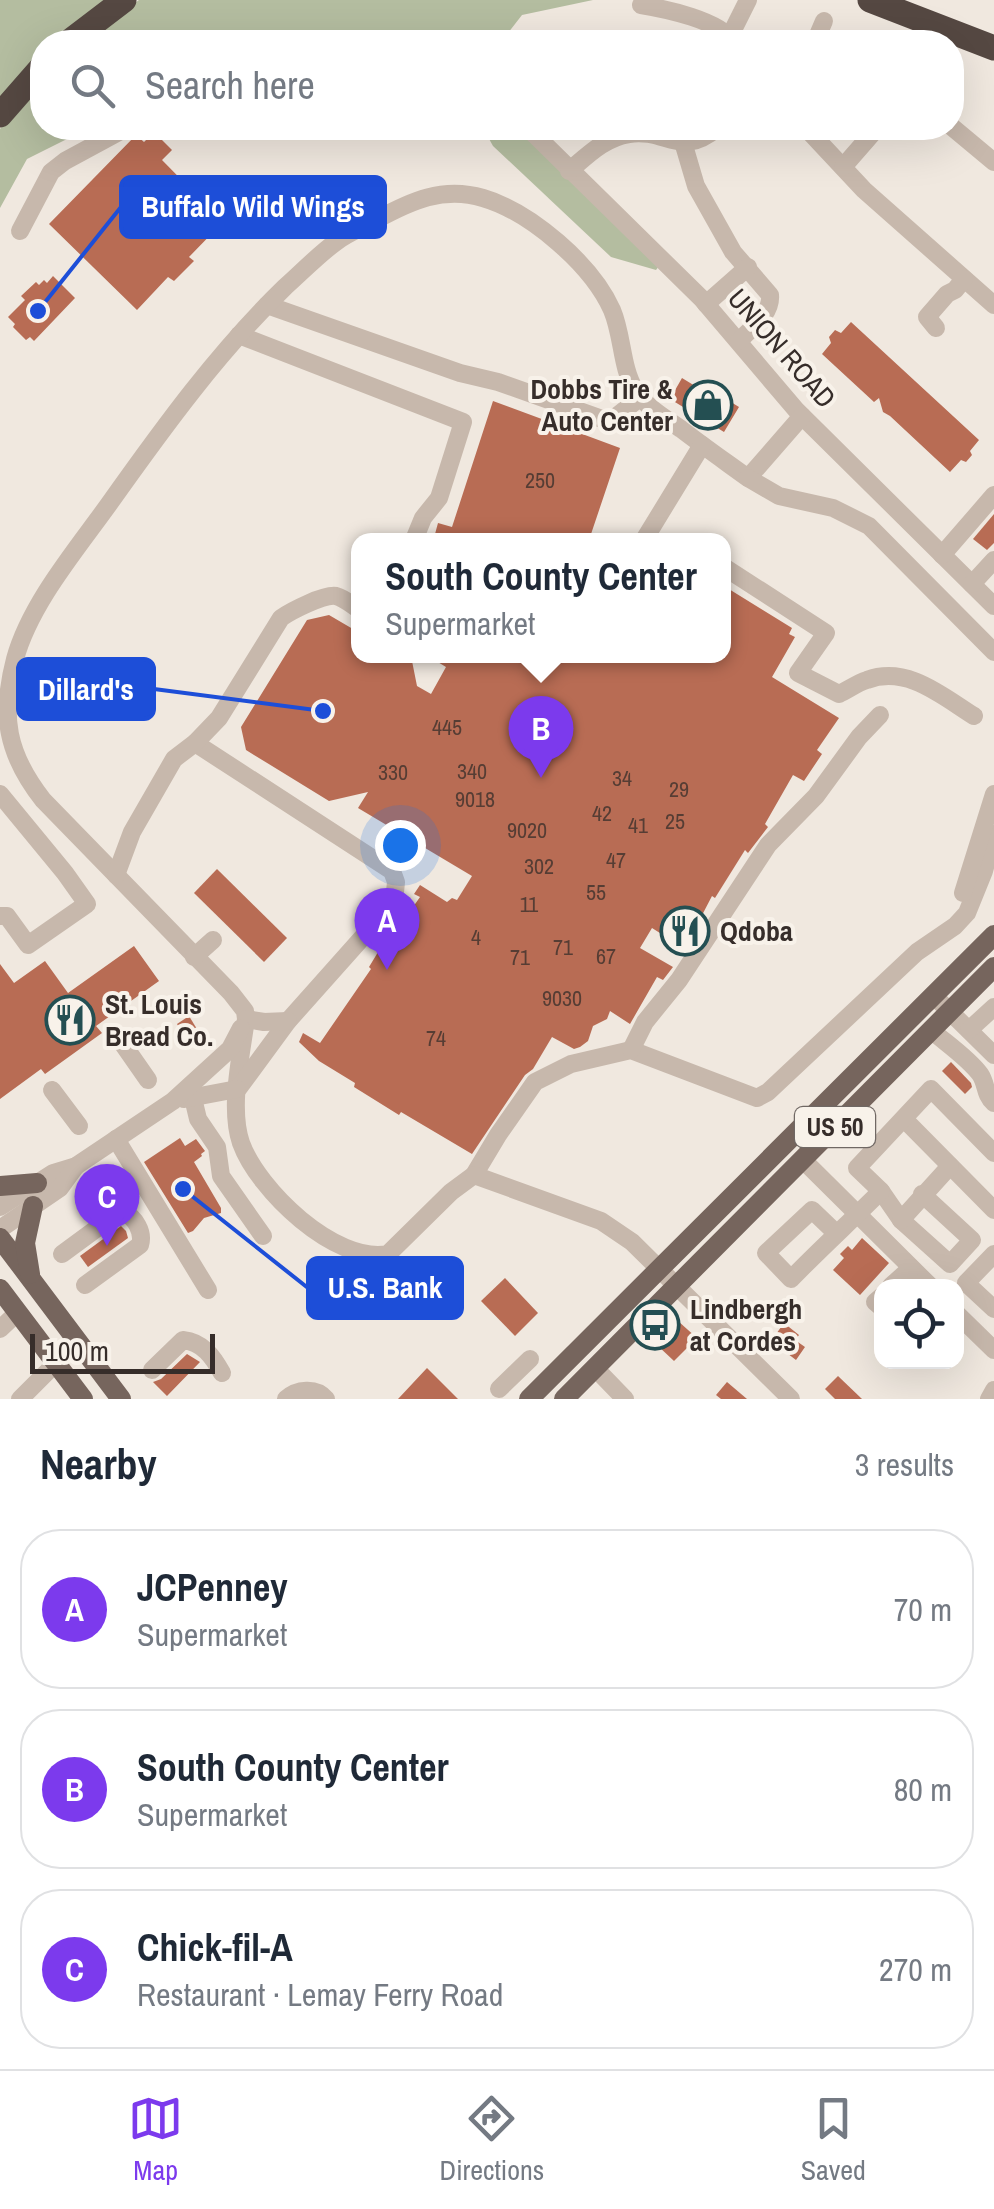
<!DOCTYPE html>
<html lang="en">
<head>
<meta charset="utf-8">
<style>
  :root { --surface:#fff; --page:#f2f2f3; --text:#1f2937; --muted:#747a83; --line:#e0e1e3; --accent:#7c3aed }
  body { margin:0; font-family:"Archivo Narrow",sans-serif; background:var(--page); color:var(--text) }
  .controls { position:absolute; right:30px; bottom:30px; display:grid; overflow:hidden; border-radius:20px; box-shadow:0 10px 40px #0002 }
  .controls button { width:90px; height:90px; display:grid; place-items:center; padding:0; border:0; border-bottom:2px solid var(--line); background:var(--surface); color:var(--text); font:50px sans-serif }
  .scale { position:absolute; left:30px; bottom:25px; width:185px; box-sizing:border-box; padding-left:10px; border:5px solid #362d2a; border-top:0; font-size:28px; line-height:35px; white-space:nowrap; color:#362d2a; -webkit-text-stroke:8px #f8f2ea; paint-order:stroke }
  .you { position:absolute; left:400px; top:845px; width:35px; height:35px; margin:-25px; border:8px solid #fff; border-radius:50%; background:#1a73e8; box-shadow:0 0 0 15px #1a73e833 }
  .badge { display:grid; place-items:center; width:65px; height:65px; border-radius:50%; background:var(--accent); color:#fff; font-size:32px; font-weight:700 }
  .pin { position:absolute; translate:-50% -82px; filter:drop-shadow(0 2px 5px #0008) }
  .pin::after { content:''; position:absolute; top:52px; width:35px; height:30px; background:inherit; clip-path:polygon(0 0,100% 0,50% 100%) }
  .popup { position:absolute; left:351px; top:533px; width:380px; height:130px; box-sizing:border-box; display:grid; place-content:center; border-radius:20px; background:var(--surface); filter:drop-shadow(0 2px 8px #0005); font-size:32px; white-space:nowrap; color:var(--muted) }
  .popup b { font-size:38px; color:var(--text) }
  .popup::after { content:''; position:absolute; left:50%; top:100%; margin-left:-20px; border:20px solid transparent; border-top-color:var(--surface) }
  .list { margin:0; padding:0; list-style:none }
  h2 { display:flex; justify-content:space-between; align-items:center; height:130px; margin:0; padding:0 40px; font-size:42px }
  h2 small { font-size:32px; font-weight:400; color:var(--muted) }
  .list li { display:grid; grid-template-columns:65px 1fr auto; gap:30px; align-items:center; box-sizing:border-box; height:160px; margin:0 20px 20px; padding:0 20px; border:2px solid var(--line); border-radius:40px }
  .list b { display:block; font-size:38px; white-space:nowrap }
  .list p { margin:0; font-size:32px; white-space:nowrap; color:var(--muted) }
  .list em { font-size:32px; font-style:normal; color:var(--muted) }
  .icon { flex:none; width:55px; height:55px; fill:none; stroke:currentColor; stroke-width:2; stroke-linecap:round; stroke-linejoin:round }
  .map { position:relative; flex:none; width:994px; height:1399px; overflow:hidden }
  .search { position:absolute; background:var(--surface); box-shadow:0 10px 40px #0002; left:30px; right:30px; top:30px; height:110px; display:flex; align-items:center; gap:25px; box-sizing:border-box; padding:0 35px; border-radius:40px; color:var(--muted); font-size:38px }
  .sheet { height:670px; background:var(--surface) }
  nav { display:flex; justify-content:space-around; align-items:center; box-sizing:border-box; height:140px; border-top:2px solid var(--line); background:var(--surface); font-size:28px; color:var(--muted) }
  nav a { display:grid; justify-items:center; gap:5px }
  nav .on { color:var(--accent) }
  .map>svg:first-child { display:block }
  .green { fill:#b4bda0 }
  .building { fill:#b86c54 }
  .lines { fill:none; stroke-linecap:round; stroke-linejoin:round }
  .minor { stroke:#c7b8ac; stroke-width:18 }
  .major { stroke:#76655d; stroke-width:20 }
  .highway { stroke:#554842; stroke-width:25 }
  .labels { text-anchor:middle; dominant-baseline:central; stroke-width:8; stroke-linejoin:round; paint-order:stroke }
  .number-label { font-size:22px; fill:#563d34 }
  .shield { fill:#f8f2ea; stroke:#706864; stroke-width:2.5 }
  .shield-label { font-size:25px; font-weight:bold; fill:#362d2a }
  .street-label { font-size:28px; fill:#362d2a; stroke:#f8f2ea }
  .poi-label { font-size:28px; font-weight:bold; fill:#362d2a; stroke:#f8f2ea; text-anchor:start }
  .leader { fill:none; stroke:#1d4ed8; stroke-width:4 }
  .callout-dot { fill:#1d4ed8; stroke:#f8f2ea; stroke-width:4 }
  .callout { fill:#1d4ed8; stroke:#1d4ed8; stroke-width:4 }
  .callout-label { font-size:30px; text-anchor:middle; font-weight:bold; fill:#fff }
</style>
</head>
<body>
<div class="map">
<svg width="994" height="1399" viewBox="0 0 994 1399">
  <rect width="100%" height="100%" fill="#f0e8df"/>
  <g class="green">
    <path d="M0 0H108L56 42H42V55L0 101Z"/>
    <path d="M139 0H593L522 15 501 42H82Z"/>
    <path d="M42 80V128H89L27 159 0 208V129Z"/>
    <path d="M483 128H518L659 266 656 270 611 257 493 146Z"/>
  </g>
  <g class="building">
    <path d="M154 132 172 150 162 160 223 222 189 257 194 261 174 281 168 277 137 310 49 224 136 135 144 142Z"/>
    <path d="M53 276 75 298 34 341 30 337 26 340 13 327 15 324 8 317 25 300 21 296 36 282 39 285 44 280 47 283Z"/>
    <path d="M851 322 979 440 970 451 972 455 966 462 961 460 950 472 890 416 883 412 879 398 874 402 822 354 831 343 829 337 835 330 841 333Z"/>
    <path d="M682 378 723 403 726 399 739 407 724 432 670 399Z"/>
    <path d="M493 401 620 448 589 540H441L442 537 435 534 438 523 452 527Z"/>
    <path d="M994 514V543L987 550 973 539Z"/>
    <path d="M724 586 792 628 789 634 795 637 772 677 839 718 817 750 822 754 804 781 793 775 765 824 768 827 748 853 745 850 715 898 712 896 700 919 703 921 688 943 686 941 682 947 652 928 640 948 673 967 663 980 657 977 630 1024 610 1011 607 1019 593 1026 588 1041 580 1047 574 1049 552 1037 533 1069 525 1075 472 1154 401 1112 399 1115 354 1087 355 1083 319 1061 299 1042 303 1033 320 1043 371 969 369 967 398 919 404 920 420 897 414 894 420 885 447 902 452 898 457 900 472 876 358 808 368 792 329 801 246 750 241 727 307 620 329 615 358 632V656H411L417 686 431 694 446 667 428 656H724Z"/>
    <path d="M217 869 287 938 264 962 194 893Z"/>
    <path d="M134 946 159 981 96 1026 102 1033 45 1074 41 1069 0 1099V964L14 983 45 961 68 993Z"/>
    <path d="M189 1016 200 1034 188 1042 177 1024Z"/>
    <path d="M951 1062 971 1083 972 1087 965 1094 942 1071Z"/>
    <path d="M180 1138 185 1146 196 1139 205 1151 201 1154 202 1156 194 1162 221 1208V1213L204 1218 193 1231 188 1233 144 1162Z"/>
    <path d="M121 1226 126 1231 128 1238 88 1267 80 1256Z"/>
    <path d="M862 1238 889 1263 860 1295 833 1270 844 1258 840 1254 848 1246 852 1250Z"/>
    <path d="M505 1278 538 1313 515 1336 481 1301Z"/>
    <path d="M678 1321 697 1338 674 1361 657 1345Z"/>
    <path d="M784 1323 799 1335 795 1340 805 1347 796 1360 771 1341Z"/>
    <path d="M187 1354 200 1362 167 1396 153 1382 161 1379Z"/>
    <path d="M427 1368 458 1399H398Z"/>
    <path d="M838 1376 862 1399H835L825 1389Z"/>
    <path d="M727 1382 747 1399H721L716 1395Z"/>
  </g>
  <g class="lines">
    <g class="minor">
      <path d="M641 5C666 9 719 20 734 42"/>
      <path d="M730 36 748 0"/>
      <path d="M815 42 824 21"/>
      <path d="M952 127 994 162"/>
      <path d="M528 128 701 298 797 411 994 606"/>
      <path d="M806 128 864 190 994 305"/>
      <path d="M683 142 696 186 733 252 770 295C772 314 751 328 739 341"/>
      <path d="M843 167 877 128"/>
      <path d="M569 171C588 155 604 138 629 134 666 128 681 159 717 128"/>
      <path d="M20 231 51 172 65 161 126 128"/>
      <path d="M706 304 748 267"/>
      <path d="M267 305 460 373 498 382 602 419H613L641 397"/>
      <path d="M936 328 927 317 947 294 955 290 964 279"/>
      <path d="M239 335 463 422 439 498 423 518 414 540"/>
      <path d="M802 416 748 478C726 462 703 446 681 429 665 418 646 407 635 390 621 367 623 336 612 310 592 265 531 212 483 198 443 186 411 201 376 220 363 227 348 233 336 242 318 255 302 272 285 287 218 352 163 428 109 504 76 550 30 604 15 659 0 716 7 754 43 800L231 993 245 1011 246 1019C241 1056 229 1108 241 1143 258 1190 335 1264 388 1254L451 1192 474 1175 498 1135 535 1082 571 1064 631 1050 757 1098 768 1092 917 952 955 926 967 913 984 871 994 834"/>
      <path d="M748 478 779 496 833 508 869 526 994 652"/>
      <path d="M644 540 702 445"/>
      <path d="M942 555 994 495"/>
      <path d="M724 567 826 633 798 673 839 694C848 690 857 683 867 680 907 665 942 696 974 716"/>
      <path d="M972 584 994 560"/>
      <path d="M195 743 392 871 396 882 394 902 288 1021 238 1089"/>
      <path d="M0 794 65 873 87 904 28 945 7 916H0"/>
      <path d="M116 875 132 832 174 759 195 743 219 718 281 618C291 611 324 594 336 596 344 598 352 605 358 609"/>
      <path d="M963 893 994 794"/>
      <path d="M194 957 213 940"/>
      <path d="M934 996 994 1055"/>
      <path d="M246 1019 264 1022 288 1021"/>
      <path d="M931 1030C947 1044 967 1057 980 1074 987 1084 984 1094 994 1103"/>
      <path d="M969 1030 994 1007"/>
      <path d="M118 1037 148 1080"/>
      <path d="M631 1050 645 1022 679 980 768 845 816 796 859 737 880 715"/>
      <path d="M52 1090 79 1126"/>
      <path d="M193 1098 198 1119 217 1147 221 1176 263 1236"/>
      <path d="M184 1099 237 1089"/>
      <path d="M904 1119 994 1210"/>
      <path d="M116 1139 208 1290"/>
      <path d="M802 1159 930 1286"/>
      <path d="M474 1175 601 1221 632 1242 791 1399"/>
      <path d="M881 1191 901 1220 950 1264 972 1240 922 1194"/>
      <path d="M0 1207 53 1173 76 1166 173 1101 230 1049 241 1028"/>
      <path d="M901 1220 950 1166"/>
      <path d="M0 1229 60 1188 76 1166"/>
      <path d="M836 1233 812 1210 766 1253 791 1279C820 1249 851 1221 881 1191L857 1168 931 1089 994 1153"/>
      <path d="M62 1254 115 1215 123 1212C135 1217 144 1232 140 1245L85 1285"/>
      <path d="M994 1254 966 1283 994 1309"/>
      <path d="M891 1286 911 1268"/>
      <path d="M882 1296 875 1302 882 1308"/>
      <path d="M956 1313 994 1350"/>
      <path d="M0 1329 17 1313"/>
      <path d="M595 1368 625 1399"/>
      <path d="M152 1370 183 1340C203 1342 213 1357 222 1373"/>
      <path d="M499 1389 530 1359"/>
      <path d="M20 1399 56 1363"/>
      <path d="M286 1399C297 1389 316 1387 326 1399"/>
      <path d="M989 1399 994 1390"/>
    </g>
    <g class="major">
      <path d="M0 1186 37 1183"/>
      <path d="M0 1238 121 1399"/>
      <path d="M30 1274 25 1243 33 1206"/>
      <path d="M0 1289 83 1399"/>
      <path d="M529 1399 994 935"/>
      <path d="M564 1399 994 967"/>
    </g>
    <g class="highway">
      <path d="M870 0 994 48"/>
      <path d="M69 42 124 0"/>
      <path d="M0 115 42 67"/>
    </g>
  </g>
  <defs>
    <g id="shop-ring" transform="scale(2.5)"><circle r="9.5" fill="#f8f2ea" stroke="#244f52" stroke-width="1.5"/><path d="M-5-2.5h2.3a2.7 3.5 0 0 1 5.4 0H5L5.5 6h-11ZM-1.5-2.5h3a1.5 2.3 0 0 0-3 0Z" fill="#244f52"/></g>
    <g id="restaurant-ring" transform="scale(2.5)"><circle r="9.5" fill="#f8f2ea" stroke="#244f52" stroke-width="1.5"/><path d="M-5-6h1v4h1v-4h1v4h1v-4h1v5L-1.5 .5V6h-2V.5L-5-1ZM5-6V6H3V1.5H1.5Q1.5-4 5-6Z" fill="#244f52"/></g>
    <g id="bus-ring" transform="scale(2.5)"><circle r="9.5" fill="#f8f2ea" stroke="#244f52" stroke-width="1.5"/><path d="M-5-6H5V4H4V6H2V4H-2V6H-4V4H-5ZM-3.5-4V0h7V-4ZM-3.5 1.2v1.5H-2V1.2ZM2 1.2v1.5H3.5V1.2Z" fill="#244f52"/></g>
  </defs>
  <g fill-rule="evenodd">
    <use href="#shop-ring" x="708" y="405"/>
    <use href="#restaurant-ring" x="685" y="931"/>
    <use href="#restaurant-ring" x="70" y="1020"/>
    <use href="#bus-ring" x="655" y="1325"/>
  </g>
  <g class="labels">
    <g class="number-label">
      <text x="540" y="480">250</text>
      <text x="447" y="727">445</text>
      <text x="472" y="771">340</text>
      <text x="393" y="772">330</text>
      <text x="622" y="778">34</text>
      <text x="679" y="789">29</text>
      <text x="475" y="799">9018</text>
      <text x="602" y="813">42</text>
      <text x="675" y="821">25</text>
      <text x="638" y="825">41</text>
      <text x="527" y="830">9020</text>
      <text x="616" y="860">47</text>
      <text x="539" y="866">302</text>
      <text x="596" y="892">55</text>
      <text x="529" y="904">11</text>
      <text x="476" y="937">4</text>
      <text x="563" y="947">71</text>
      <text x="606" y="956">67</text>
      <text x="520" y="957">71</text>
      <text x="562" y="998">9030</text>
      <text x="436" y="1038">74</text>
    </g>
    <rect class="shield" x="795" y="1107" width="80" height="40" rx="8"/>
    <g class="shield-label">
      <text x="835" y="1127">US 50</text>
    </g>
    <g class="street-label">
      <text transform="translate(782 348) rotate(49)">UNION ROAD</text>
    </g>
    <g class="poi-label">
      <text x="673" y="389" text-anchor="end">Dobbs Tire &amp;<tspan x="673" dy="32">Auto Center</tspan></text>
      <text x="720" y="931">Qdoba</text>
      <text x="105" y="1004">St. Louis<tspan x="105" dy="32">Bread Co.</tspan></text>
      <text x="690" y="1309">Lindbergh<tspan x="690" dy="32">at Cordes</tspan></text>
    </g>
  </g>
  <path class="leader" d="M38 311L121 207M323 711L154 689M183 1189L308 1288"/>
  <g class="callout-dot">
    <circle cx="38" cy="311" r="10"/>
    <circle cx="323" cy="711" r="10"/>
    <circle cx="183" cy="1189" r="10"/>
  </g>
  <g class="callout">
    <rect x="121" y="177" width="264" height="60" rx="10"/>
    <rect x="18" y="659" width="136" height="60" rx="10"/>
    <rect x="308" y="1258" width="154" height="60" rx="10"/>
  </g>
  <g class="callout-label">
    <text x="253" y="217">Buffalo Wild Wings</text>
    <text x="86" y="700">Dillard's</text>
    <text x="385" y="1298">U.S. Bank</text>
  </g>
</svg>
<div class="controls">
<button><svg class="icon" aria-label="locate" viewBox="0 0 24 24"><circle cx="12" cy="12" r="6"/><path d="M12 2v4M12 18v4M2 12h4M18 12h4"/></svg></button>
</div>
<div class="scale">100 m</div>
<div class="you"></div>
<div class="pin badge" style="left:387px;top:970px">A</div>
<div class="pin badge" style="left:541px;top:778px">B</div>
<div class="popup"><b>South County Center</b>Supermarket</div>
<div class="pin badge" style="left:107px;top:1246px">C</div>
<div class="search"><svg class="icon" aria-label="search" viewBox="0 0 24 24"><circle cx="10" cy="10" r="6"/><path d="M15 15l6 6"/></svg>Search here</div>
</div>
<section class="sheet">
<h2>Nearby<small>3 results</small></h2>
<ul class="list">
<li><span class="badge">A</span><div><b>JCPenney</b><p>Supermarket</p></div><em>70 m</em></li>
<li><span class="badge">B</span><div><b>South County Center</b><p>Supermarket</p></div><em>80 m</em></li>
<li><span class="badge">C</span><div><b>Chick-fil-A</b><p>Restaurant · Lemay Ferry Road</p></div><em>270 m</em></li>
</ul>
</section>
<nav>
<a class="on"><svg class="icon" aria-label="map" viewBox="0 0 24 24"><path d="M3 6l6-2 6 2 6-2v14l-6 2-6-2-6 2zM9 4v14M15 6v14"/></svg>Map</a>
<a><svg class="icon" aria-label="directions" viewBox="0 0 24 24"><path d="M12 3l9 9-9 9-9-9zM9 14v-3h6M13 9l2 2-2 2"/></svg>Directions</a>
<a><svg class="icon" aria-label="saved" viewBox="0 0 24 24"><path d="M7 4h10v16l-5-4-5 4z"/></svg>Saved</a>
</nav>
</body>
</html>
